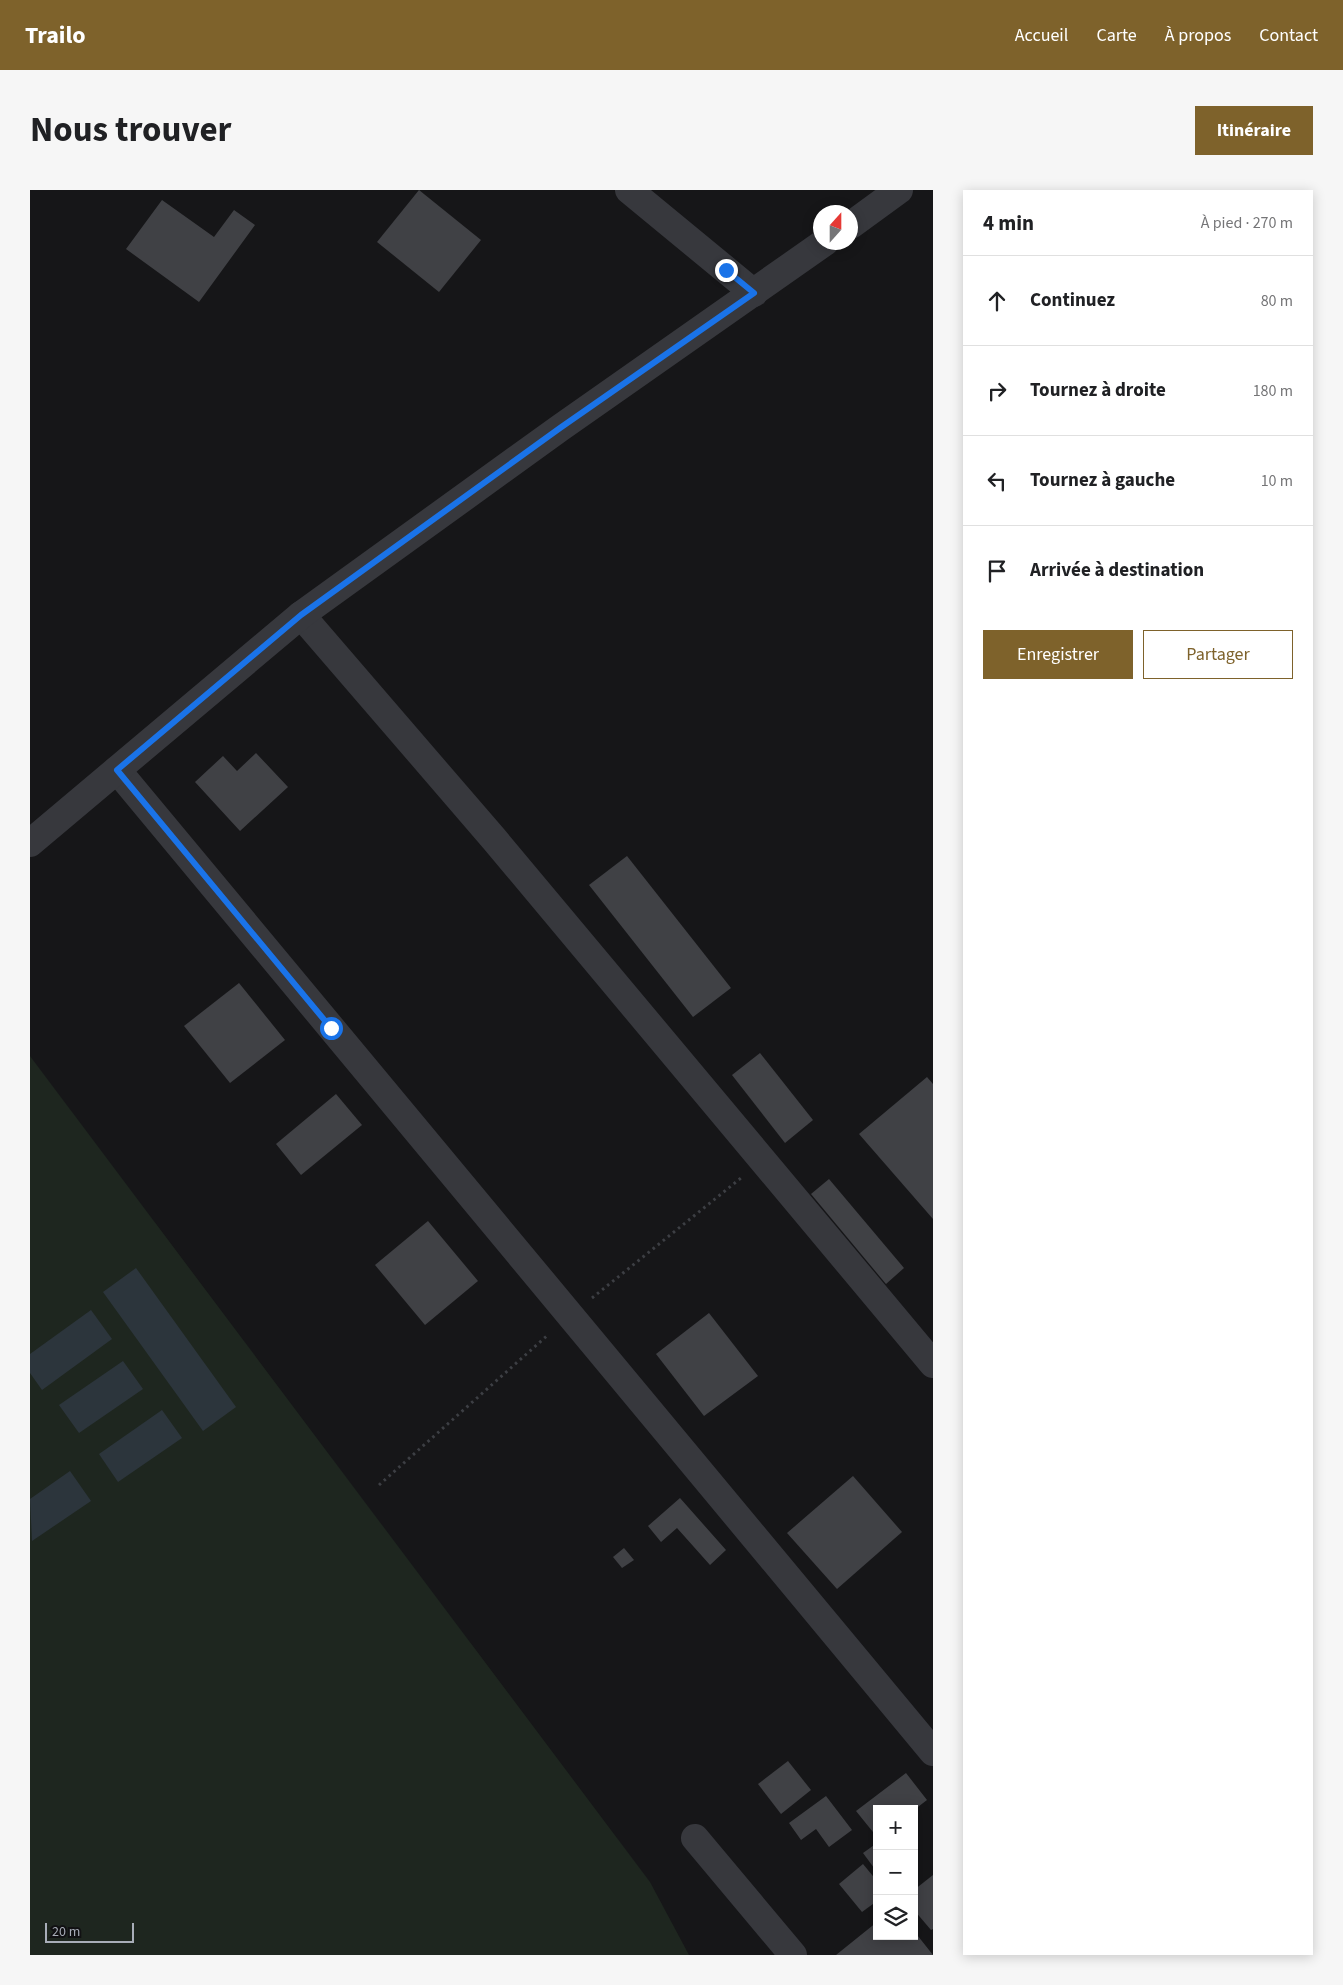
<!DOCTYPE html>
<html lang="fr">
<head>
<meta charset="utf-8">
<style>
  :root { --surface:#fff; --page:#f6f6f6; --text:#202124; --muted:#757577; --line:#e0e0e0; --accent:#7e622b }
  body { margin:0; font-family:"Source Sans 3",sans-serif; background:var(--page); color:var(--text) }
  .controls { position:absolute; right:15px; bottom:15px; display:grid; overflow:hidden; border-radius:0px; box-shadow:0 2px 12px #0003 }
  .controls button { width:45px; height:45px; display:grid; place-items:center; padding:0; border:0; border-bottom:1px solid var(--line); background:var(--surface); color:var(--text); font:25px sans-serif }
  .compass { position:absolute; left:783px; top:15px; width:45px; height:45px; border-radius:50%; background:var(--surface); box-shadow:0 2px 12px #0003; rotate:21deg }
  .scale { position:absolute; left:15px; bottom:12px; width:89px; box-sizing:border-box; padding-left:5px; border:2px solid #a8adb8; border-top:0; font-size:14px; line-height:18px; white-space:nowrap; color:#a8adb8; -webkit-text-stroke:4px #111113; paint-order:stroke }
  .stop { position:absolute; width:15px; height:15px; margin:-11px; border:4px solid #1a73e8; border-radius:50%; background:#fff }
  .stop.end { background:#1a73e8; border-color:#fff; box-shadow:0 1px 5px #0008 }
  .list { margin:0; padding:0; list-style:none }
  h2 { display:flex; justify-content:space-between; align-items:center; height:65px; margin:0; padding:0 20px; font-size:21px }
  h2 small { font-size:16px; font-weight:400; color:var(--muted) }
  .list li { display:grid; grid-template-columns:32px 1fr auto; gap:15px; align-items:center; box-sizing:border-box; height:90px; padding:0 20px; border-top:1px solid var(--line) }
  .list b { display:block; font-size:19px; white-space:nowrap }
  .list em { font-size:16px; font-style:normal; color:var(--muted) }
  .actions { display:flex; gap:10px; padding:15px 20px }
  .actions a { flex:1; padding:11px 0; border:1px solid var(--accent); border-radius:0px; text-align:center; font-size:18px; color:var(--accent) }
  .actions .main { background:var(--accent); color:#fff }
  .icon { flex:none; width:28px; height:28px; fill:none; stroke:currentColor; stroke-width:2; stroke-linecap:round; stroke-linejoin:round }
  .map { position:relative; flex:none; width:903px; height:1765px; overflow:hidden; border-radius:0px }
  header { display:flex; align-items:center; gap:30px; box-sizing:border-box; height:70px; padding:0 25px; background:var(--accent); color:#fff }
  header strong { font-size:24px }
  nav { display:flex; gap:28px; margin-inline-start:auto; font-size:18px }
  .intro { display:flex; align-items:center; justify-content:space-between; box-sizing:border-box; height:120px; padding:0 30px }
  h1 { margin:0; font-size:35px }
  .button { padding:12px 22px; border-radius:0px; background:var(--accent); color:#fff; font-size:18px; font-weight:700 }
  main { display:flex; gap:30px; padding:0 30px }
  aside { flex:1; background:var(--surface); border-radius:0px; box-shadow:0 2px 12px #0003 }
  .map>svg:first-child { display:block }
  .green { fill:#1e261f }
  .water { fill:#2c353c }
  .building { fill:#404145 }
  .lines { fill:none; stroke-linecap:round; stroke-linejoin:round }
  .path { stroke:#3d3f44; stroke-width:3; stroke-dasharray:2.5 4; stroke-linecap:butt }
  .minor { stroke:#37383d; stroke-width:28 }
  .route { stroke:#1a73e8; stroke-width:6 }
</style>
</head>
<body>
<header>
<strong>Trailo</strong>
<nav><a>Accueil</a><a>Carte</a><a>À propos</a><a>Contact</a></nav>
</header>
<div class="intro"><h1>Nous trouver</h1><a class="button">Itinéraire</a></div>
<main>
<div class="map">
<svg width="903" height="1765" viewBox="0 0 903 1765">
  <rect width="100%" height="100%" fill="#161618"/>
  <path class="green" d="M0 866 620 1692 659 1765H0Z"/>
  <g class="water">
    <path d="M106 1078 206 1217 173 1241 73 1102Z"/>
    <path d="M61 1120 82 1149 12 1200 0 1183V1164Z"/>
    <path d="M93 1171 113 1199 49 1243 29 1215Z"/>
    <path d="M132 1220 152 1248 88 1292 69 1264Z"/>
    <path d="M40 1281 61 1311 2 1351 0 1309Z"/>
  </g>
  <g class="building">
    <path d="M389 0 451 50 409 102 347 52Z"/>
    <path d="M132 10 184 47 204 20 225 35 169 112 96 59Z"/>
    <path d="M226 563 258 597 210 641 165 592 193 566 207 581Z"/>
    <path d="M597 666 701 798 663 827 559 695Z"/>
    <path d="M209 793 255 850 200 893 154 836Z"/>
    <path d="M730 863 783 930 755 953 702 885Z"/>
    <path d="M897 887 903 894V1029L829 944Z"/>
    <path d="M306 904 332 935 271 985 246 954Z"/>
    <path d="M799 989 874 1078 856 1094 781 1004Z"/>
    <path d="M398 1031 448 1091 395 1135 345 1075Z"/>
    <path d="M679 1123 728 1186 674 1226 626 1164Z"/>
    <path d="M823 1286 872 1342 807 1399 757 1343Z"/>
    <path d="M650 1308 696 1360 680 1375 647 1338 631 1352 618 1336Z"/>
    <path d="M594 1358 604 1370 592 1378 583 1367Z"/>
    <path d="M758 1571 781 1600 751 1624 728 1594Z"/>
    <path d="M876 1583 897 1610 884 1620 847 1619V1647L826 1621Z"/>
    <path d="M796 1606 822 1640 799 1657 786 1639 771 1650 759 1633Z"/>
    <path d="M847 1653V1682L833 1663Z"/>
    <path d="M833 1674 847 1691V1711L832 1722 809 1694Z"/>
    <path d="M903 1685V1739L901 1740 884 1720V1700Z"/>
    <path d="M847 1732V1746H884V1741L903 1765H806Z"/>
  </g>
  <g class="lines">
    <g class="path">
      <path d="M562 1108 711 988"/>
      <path d="M349 1295 519 1144"/>
    </g>
    <g class="minor">
      <path d="M599 0 724 103"/>
      <path d="M821 35 869 0"/>
      <path d="M271 425 464 649 903 1174"/>
      <path d="M87 580 903 1562"/>
      <path d="M0 653 271 425 530 238 795 52"/>
      <path d="M665 1648 763 1765"/>
    </g>
  </g>
  <g class="lines">
    <path class="route" d="M301 838 87 580 271 425 530 238 724 103 696 80"/>
  </g>
</svg>
<div class="controls">
<button>+</button>
<button>−</button>
<button><svg class="icon" aria-label="layers" viewBox="0 0 24 24"><path d="M12 4l9 5-9 5-9-5zM3 14l9 5 9-5"/></svg></button>
</div>
<svg class="compass" viewBox="-18 -18 36 36"><path d="M0-13l5 13h-10z" fill="#e53935"/><path d="M0 13l5-13h-10z" fill="#757577"/></svg>
<div class="scale">20 m</div>
<div class="stop" style="left:301px;top:838px"></div>
<div class="stop end" style="left:696px;top:80px"></div>
</div>
<aside>
<h2>4 min<small>À pied · 270 m</small></h2>
<ul class="list">
<li><svg class="icon" aria-label="ahead" viewBox="0 0 24 24"><path d="M12 20V5M6 11l6-6 6 6"/></svg><div><b>Continuez</b></div><em>80 m</em></li>
<li><svg class="icon" aria-label="right" viewBox="0 0 24 24"><path d="M7 20v-9h11M14 6l5 5-5 5"/></svg><div><b>Tournez à droite</b></div><em>180 m</em></li>
<li><svg class="icon" aria-label="left" viewBox="0 0 24 24"><path d="M17 20v-9H6M10 6l-5 5 5 5"/></svg><div><b>Tournez à gauche</b></div><em>10 m</em></li>
<li><svg class="icon" aria-label="arrive" viewBox="0 0 24 24"><path d="M6 21V4h12l-3 4 3 4H6"/></svg><div><b>Arrivée à destination</b></div></li>
</ul>
<div class="actions"><a class="main">Enregistrer</a><a>Partager</a></div>
</aside>
</main>
</body>
</html>
